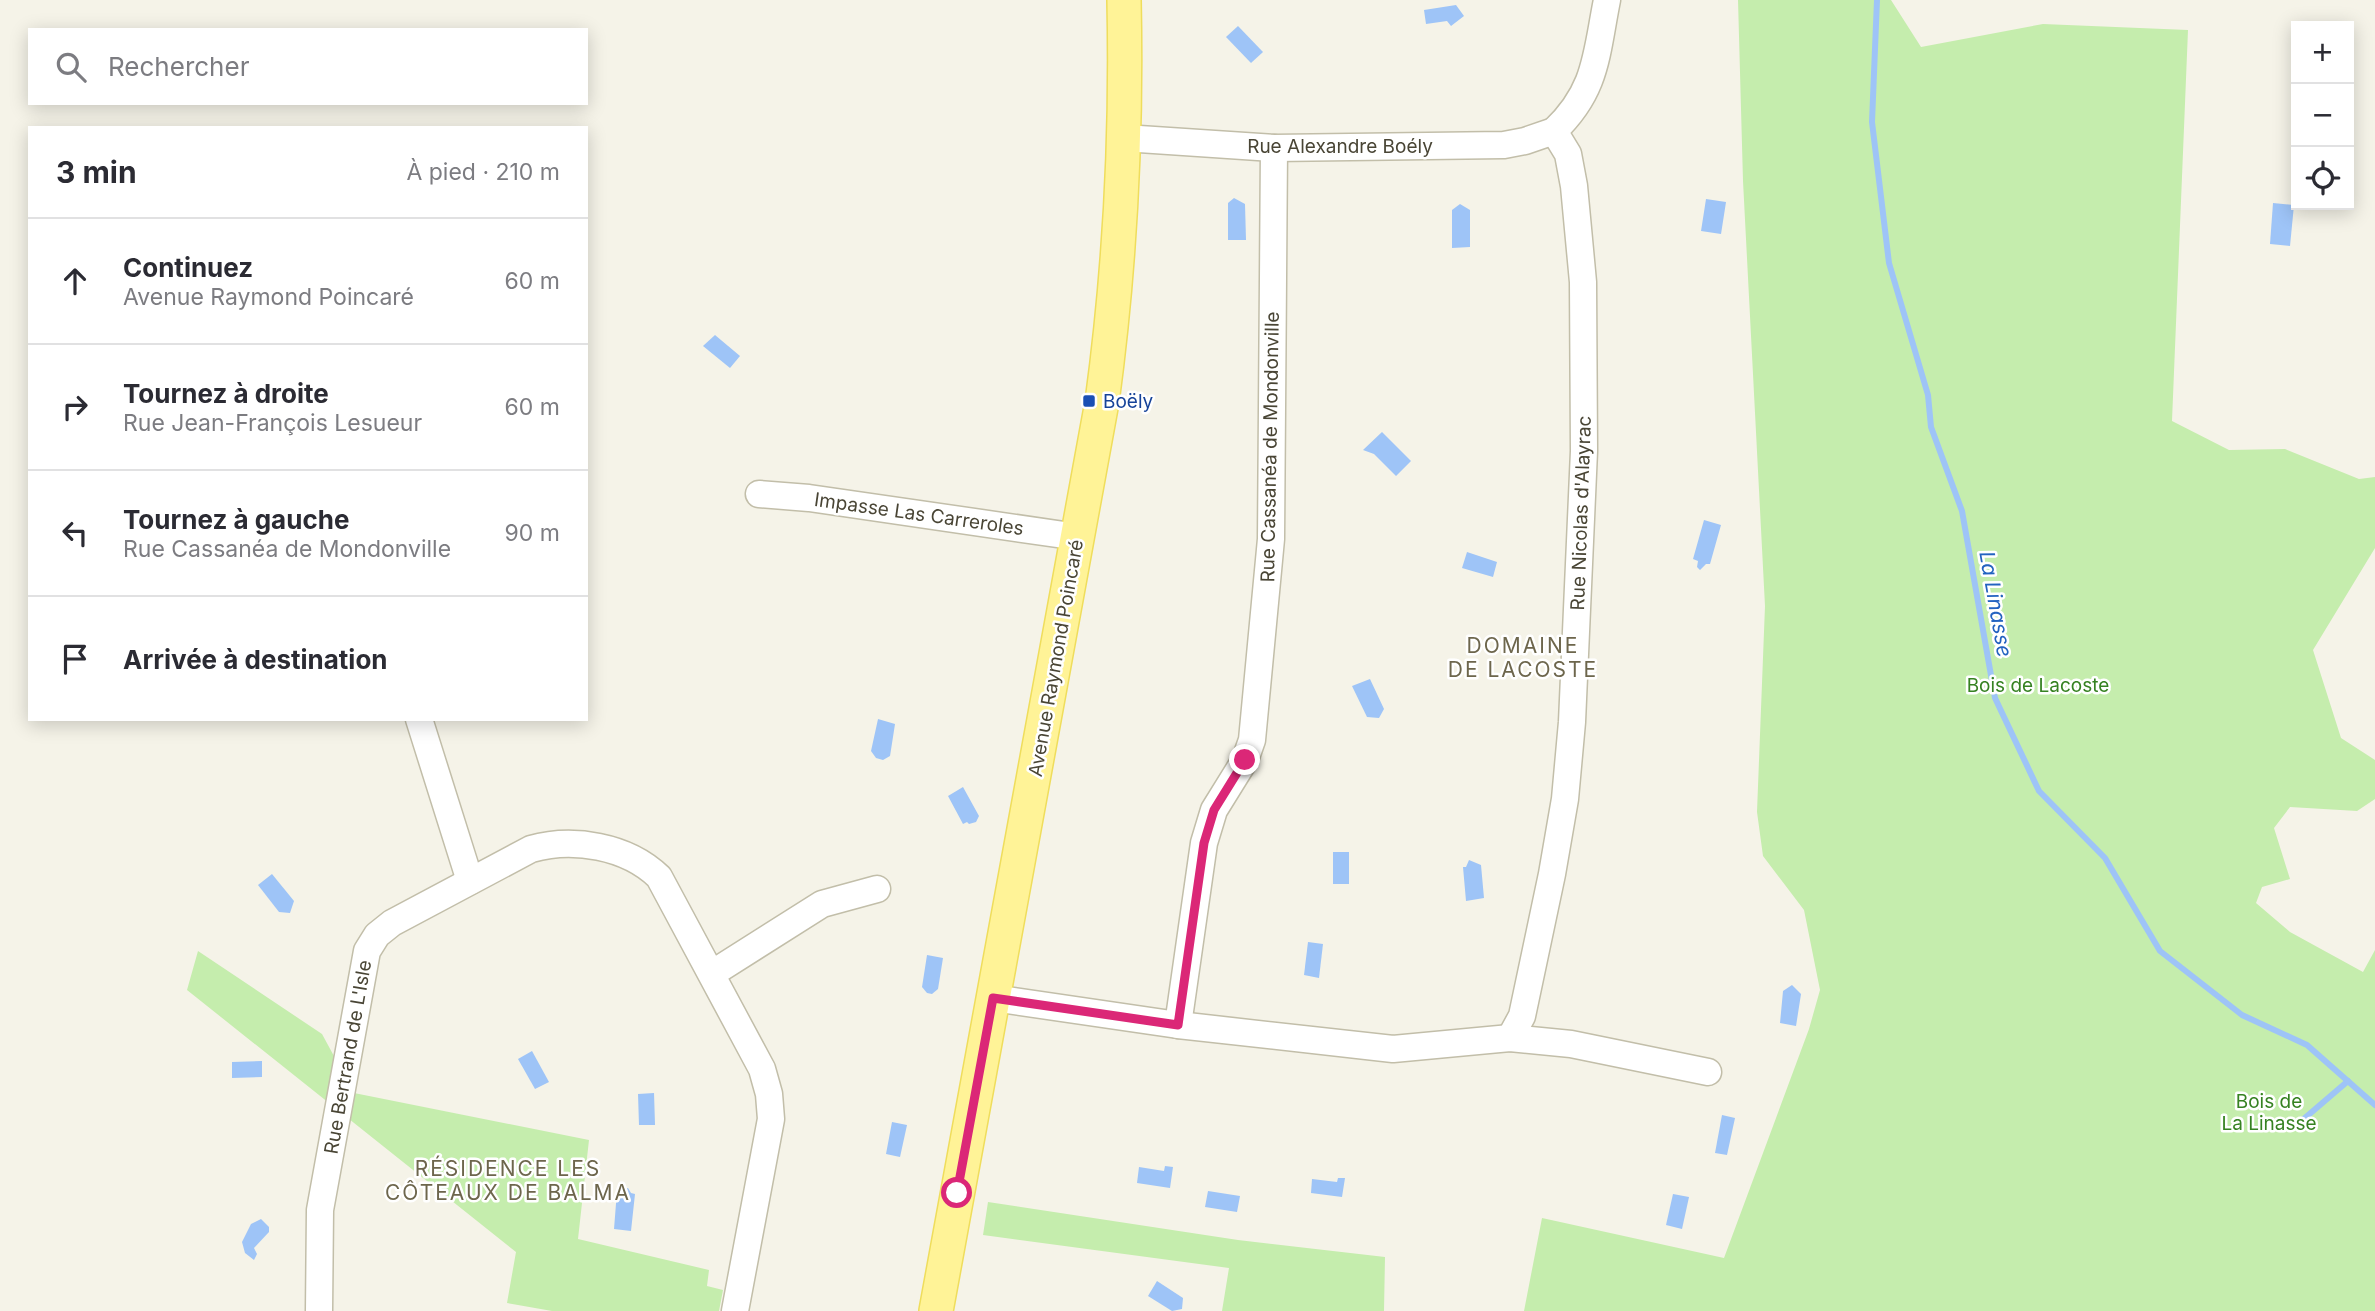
<!DOCTYPE html>
<html lang="fr">
<head>
<meta charset="utf-8">
<style>
  :root { --surface:#fff; --page:#f7f7f7; --text:#2b2b33; --muted:#7c7c81; --line:#e1e1e2 }
  body { margin:0; font-family:Inter,sans-serif; background:var(--page); color:var(--text) }
  .controls { position:absolute; right:21px; top:21px; display:grid; overflow:hidden; border-radius:0px; box-shadow:0 4px 18px #0003 }
  .controls button { width:63px; height:63px; display:grid; place-items:center; padding:0; border:0; border-bottom:2px solid var(--line); background:var(--surface); color:var(--text); font:35px sans-serif }
  .stop { position:absolute; width:21px; height:21px; margin:-16px; border:5px solid #db2777; border-radius:50%; background:#fff }
  .stop.end { background:#db2777; border-color:#fff; box-shadow:0 2px 7px #0008 }
  .list { margin:0; padding:0; list-style:none }
  h2 { display:flex; justify-content:space-between; align-items:center; height:91px; margin:0; padding:0 28px; font-size:30px }
  h2 small { font-size:23px; font-weight:400; color:var(--muted) }
  .list li { display:grid; grid-template-columns:46px 1fr auto; gap:21px; align-items:center; box-sizing:border-box; height:126px; padding:0 28px; border-top:2px solid var(--line) }
  .list b { display:block; font-size:26px; white-space:nowrap }
  .list p { margin:0; font-size:23px; white-space:nowrap; color:var(--muted) }
  .list em { font-size:23px; font-style:normal; color:var(--muted) }
  .icon { flex:none; width:38px; height:38px; fill:none; stroke:currentColor; stroke-width:2; stroke-linecap:round; stroke-linejoin:round }
  .map { position:relative; flex:none; width:2375px; height:1311px; overflow:hidden }
  .search { position:absolute; background:var(--surface); box-shadow:0 4px 18px #0003; left:28px; top:28px; width:560px; height:77px; display:flex; align-items:center; gap:18px; box-sizing:border-box; padding:0 24px; border-radius:0px; color:var(--muted); font-size:26px }
  .panel { position:absolute; background:var(--surface); box-shadow:0 4px 18px #0003; left:28px; top:126px; width:560px; height:595px; border-radius:0px }
  .map>svg:first-child { display:block }
  .green { fill:#c5edad }
  .water { fill:#9ec4f7 }
  .lines { fill:none; stroke-linecap:round; stroke-linejoin:round }
  .stream { stroke:#9ec4f7; stroke-width:6 }
  .minor-casing { stroke:#c2bea9; stroke-width:29 }
  .major-casing { stroke:#efdd5c; stroke-width:36 }
  .minor { stroke:#fff; stroke-width:26 }
  .major { stroke:#fff397; stroke-width:33 }
  .route { stroke:#db2777; stroke-width:9 }
  .transit-dot { fill:#1a4fb4; stroke:#fff; stroke-width:2.5 }
  .labels { text-anchor:middle; dominant-baseline:central; stroke-width:5; stroke-linejoin:round; paint-order:stroke }
  .street-label { font-size:19px; fill:#494535; stroke:#fff }
  .transit-label { font-size:19px; fill:#164399; stroke:#fff; text-anchor:start }
  .park-label { font-size:19px; fill:#368222; stroke:#fff }
  .water-label { font-size:21px; font-style:italic; fill:#2363c0; stroke:#fff }
  .neighbourhood-label { font-size:21px; letter-spacing:2px; fill:#6d664c; stroke:#fff }
</style>
</head>
<body>
<div class="map">
<svg width="2375" height="1311" viewBox="0 0 2375 1311">
  <rect width="100%" height="100%" fill="#f5f3e8"/>
  <g class="green">
    <path d="M1738 0H1891L1921 47 2043 24 2188 30 2172 421 2229 450 2285 449 2359 479 2375 477V548L2313 650 2341 738 2375 760V799L2357 811 2290 807 2274 828 2290 879 2262 887 2256 903 2290 932 2363 972 2375 950V1311H1524L1542 1218 1724 1258 1809 1029 1820 990 1804 910 1763 856 1757 812 1765 606 1743 181Z"/>
    <path d="M198 951 322 1034 354 1093 589 1140 578 1239 709 1270 707 1286 723 1290 719 1311H552L507 1303 516 1252 187 990Z"/>
    <path d="M988 1202 1238 1240 1385 1257 1384 1311H1222L1229 1268 983 1235Z"/>
  </g>
  <g class="water">
    <path d="M1456 5 1464 16 1451 26 1447 21 1426 24 1424 10Z"/>
    <path d="M1238 26 1263 52 1251 63 1226 37Z"/>
    <path d="M1234 198 1245 204 1246 240H1228V203Z"/>
    <path d="M1706 199 1726 202 1721 234 1701 231Z"/>
    <path d="M2273 203 2294 205 2290 246 2270 244Z"/>
    <path d="M1460 204 1470 210V247L1452 248V210Z"/>
    <path d="M715 335 740 356 730 368 703 346Z"/>
    <path d="M1382 432 1411 461 1396 476 1374 454 1363 450Z"/>
    <path d="M1704 520 1721 525 1710 564H1706L1700 570 1697 567 1698 561 1693 559Z"/>
    <path d="M1467 552 1497 562 1493 577 1462 568Z"/>
    <path d="M1370 679 1384 709 1379 718 1367 717 1352 686Z"/>
    <path d="M878 719 895 724 890 756 883 760 876 758 871 751Z"/>
    <path d="M963 787 979 816 976 822 969 824 967 822 963 824 948 796Z"/>
    <rect x="1333" y="852" width="16" height="32"/>
    <path d="M1469 860 1481 865 1484 898 1466 901 1463 867H1466Z"/>
    <path d="M272 874 294 901 290 913 279 912 258 885Z"/>
    <path d="M1308 942 1323 944 1319 978 1304 975Z"/>
    <path d="M927 955 943 958 938 989 932 994 927 993 922 987Z"/>
    <path d="M1792 985 1801 994 1796 1026 1780 1023 1783 991Z"/>
    <path d="M532 1051 549 1082 535 1089 518 1059Z"/>
    <path d="M262 1061V1077L232 1078V1062Z"/>
    <path d="M654 1093 655 1125H639L638 1094Z"/>
    <path d="M1722 1115 1735 1118 1727 1155 1715 1153Z"/>
    <path d="M892 1122 907 1125 900 1157 886 1154Z"/>
    <path d="M1165 1166 1173 1167 1170 1188 1137 1183 1139 1167 1164 1171Z"/>
    <path d="M1338 1178H1345L1342 1197 1311 1193 1312 1179 1337 1182Z"/>
    <path d="M628 1188 631 1193 635 1194 631 1231 614 1229 617 1191Z"/>
    <path d="M1208 1191 1240 1196 1237 1212 1205 1207Z"/>
    <path d="M1673 1194 1689 1197 1682 1229 1666 1225Z"/>
    <path d="M261 1219 269 1227V1232L254 1248 257 1254 254 1260 245 1253 242 1242 251 1224Z"/>
    <path d="M1157 1281 1183 1298 1182 1309 1172 1311 1148 1296Z"/>
  </g>
  <g class="lines">
    <g class="stream">
      <path d="M1877 0 1872 122 1889 263 1928 395 1931 427 1962 511 1995 698 2039 791 2105 858 2160 951 2242 1015 2307 1045 2375 1105"/>
      <path d="M2299 1123 2348 1081"/>
    </g>
    <g class="minor-casing">
      <g id="minor">
        <path d="M1124 138 1274 148 1504 145 1525 141 1554 131"/>
        <path d="M759 494 809 498 1078 537"/>
        <path d="M419 719 470 881"/>
        <path d="M713 973 822 904 877 889"/>
        <path d="M993 998 1178 1025 1393 1049 1510 1038 1571 1044 1708 1072"/>
        <path d="M1178 1025 1204 843 1214 810 1245 760 1252 740 1271 539 1274 148"/>
        <path d="M1510 1038 1522 1016 1552 874 1565 799 1572 722 1584 451 1583 282 1574 186 1568 154 1554 131C1597 90 1596 55 1607 0"/>
        <path d="M319 1311 320 1210 367 951 377 935 392 923 531 849C573 837 627 846 659 877L762 1069 769 1094 771 1119 735 1311"/>
      </g>
    </g>
    <g class="major-casing">
      <path id="major" d="M936 1311 1102 402C1120 269 1127 135 1124 0"/>
    </g>
    <use href="#minor" class="minor"/>
    <use href="#major" class="major"/>
  </g>
  <g class="lines">
    <path class="route" d="M957 1193 993 998 1178 1025 1204 843 1214 810 1245 760"/>
  </g>
  <rect class="transit-dot" x="1082" y="394" width="14" height="14" rx="3.5"/>
  <g class="labels">
    <g class="street-label">
      <text x="1340" y="146">Rue Alexandre Boély</text>
      <text transform="translate(1270 447) rotate(-89)">Rue Cassanéa de Mondonville</text>
      <text transform="translate(1581 513) rotate(-88)">Rue Nicolas d'Alayrac</text>
      <text transform="translate(919 514) rotate(8)">Impasse Las Carreroles</text>
      <text transform="translate(1056 658) rotate(-80)">Avenue Raymond Poincaré</text>
      <text transform="translate(348 1057) rotate(-80)">Rue Bertrand de L'Isle</text>
    </g>
    <g class="transit-label">
      <text x="1103" y="401">Boëly</text>
    </g>
    <g class="park-label">
      <text x="2038" y="685">Bois de Lacoste</text>
      <text x="2269" y="1101">Bois de<tspan x="2269" dy="22">La Linasse</tspan></text>
    </g>
    <g class="water-label">
      <text transform="translate(1996 604) rotate(80)">La Linasse</text>
    </g>
    <g class="neighbourhood-label">
      <text x="1523" y="645">DOMAINE<tspan x="1523" dy="24">DE LACOSTE</tspan></text>
      <text x="508" y="1168">RÉSIDENCE LES<tspan x="508" dy="24">CÔTEAUX DE BALMA</tspan></text>
    </g>
  </g>
</svg>
<div class="controls">
<button>+</button>
<button>−</button>
<button><svg class="icon" aria-label="locate" viewBox="0 0 24 24"><circle cx="12" cy="12" r="6"/><path d="M12 2v4M12 18v4M2 12h4M18 12h4"/></svg></button>
</div>
<div class="stop" style="left:957px;top:1193px"></div>
<div class="stop end" style="left:1245px;top:760px"></div>
<div class="search"><svg class="icon" aria-label="search" viewBox="0 0 24 24"><circle cx="10" cy="10" r="6"/><path d="M15 15l6 6"/></svg>Rechercher</div>
<section class="panel">
<h2>3 min<small>À pied · 210 m</small></h2>
<ul class="list">
<li><svg class="icon" aria-label="ahead" viewBox="0 0 24 24"><path d="M12 20V5M6 11l6-6 6 6"/></svg><div><b>Continuez</b><p>Avenue Raymond Poincaré</p></div><em>60 m</em></li>
<li><svg class="icon" aria-label="right" viewBox="0 0 24 24"><path d="M7 20v-9h11M14 6l5 5-5 5"/></svg><div><b>Tournez à droite</b><p>Rue Jean-François Lesueur</p></div><em>60 m</em></li>
<li><svg class="icon" aria-label="left" viewBox="0 0 24 24"><path d="M17 20v-9H6M10 6l-5 5 5 5"/></svg><div><b>Tournez à gauche</b><p>Rue Cassanéa de Mondonville</p></div><em>90 m</em></li>
<li><svg class="icon" aria-label="arrive" viewBox="0 0 24 24"><path d="M6 21V4h12l-3 4 3 4H6"/></svg><div><b>Arrivée à destination</b></div></li>
</ul>
</section>
</div>
</body>
</html>
